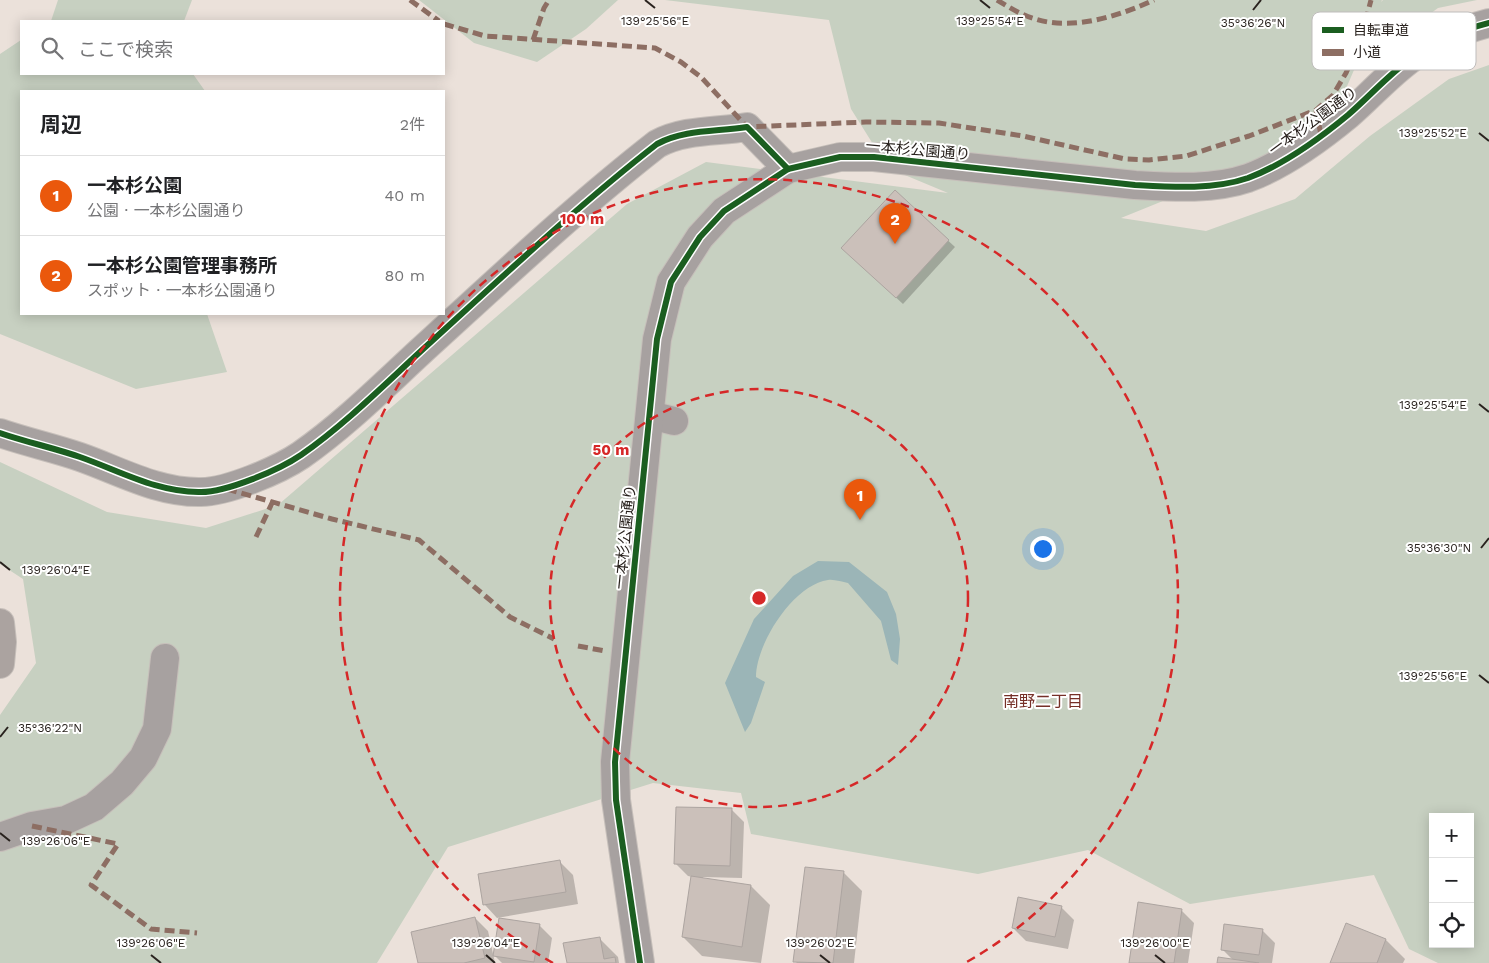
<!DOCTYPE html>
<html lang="ja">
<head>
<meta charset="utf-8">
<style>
  :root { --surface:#fff; --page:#f6f6f6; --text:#202124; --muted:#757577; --line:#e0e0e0; --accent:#ea580c }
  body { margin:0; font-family:"Work Sans","Noto Sans JP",sans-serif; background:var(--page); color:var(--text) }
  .controls { position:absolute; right:15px; bottom:15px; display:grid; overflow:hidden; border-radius:0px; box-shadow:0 2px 12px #0003 }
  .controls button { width:45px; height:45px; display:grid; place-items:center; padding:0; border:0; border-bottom:1px solid var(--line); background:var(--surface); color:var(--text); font:25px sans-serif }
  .you { position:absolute; left:1042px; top:548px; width:18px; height:18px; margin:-12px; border:4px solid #fff; border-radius:50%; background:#1a73e8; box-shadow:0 0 0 8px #1a73e833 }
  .badge { display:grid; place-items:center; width:32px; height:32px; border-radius:50%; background:var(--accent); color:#fff; font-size:16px; font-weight:700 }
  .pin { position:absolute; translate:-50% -41px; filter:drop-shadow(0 1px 2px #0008) }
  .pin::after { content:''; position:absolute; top:26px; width:18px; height:15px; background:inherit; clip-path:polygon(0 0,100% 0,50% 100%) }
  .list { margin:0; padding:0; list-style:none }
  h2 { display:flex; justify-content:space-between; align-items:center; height:65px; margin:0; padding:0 20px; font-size:21px }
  h2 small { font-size:16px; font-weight:400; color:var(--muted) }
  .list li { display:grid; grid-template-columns:32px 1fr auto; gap:15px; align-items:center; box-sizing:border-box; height:80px; padding:0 20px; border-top:1px solid var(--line) }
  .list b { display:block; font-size:19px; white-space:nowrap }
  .list p { margin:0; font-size:16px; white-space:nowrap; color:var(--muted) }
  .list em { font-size:16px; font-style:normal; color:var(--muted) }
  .icon { flex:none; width:28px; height:28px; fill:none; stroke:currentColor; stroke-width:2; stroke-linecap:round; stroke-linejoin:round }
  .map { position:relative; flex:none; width:1489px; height:963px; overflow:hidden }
  .search { position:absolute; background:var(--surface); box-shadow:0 2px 12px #0003; left:20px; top:20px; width:425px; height:55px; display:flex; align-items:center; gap:12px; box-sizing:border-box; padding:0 18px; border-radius:0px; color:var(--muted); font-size:19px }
  .panel { position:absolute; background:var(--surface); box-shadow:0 2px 12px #0003; left:20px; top:90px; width:425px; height:225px; border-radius:0px }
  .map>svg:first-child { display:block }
  .green { fill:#c7d0c1; fill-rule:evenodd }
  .water { fill:#9bb5b7 }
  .shadow { fill:#0003 }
  .building { fill:#cbc0ba; stroke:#aca4a0 }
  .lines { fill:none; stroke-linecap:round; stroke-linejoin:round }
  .minor-casing { stroke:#c6bfba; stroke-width:30 }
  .major-casing { stroke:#c6bfba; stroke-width:30 }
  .minor { stroke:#a7a1a0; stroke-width:28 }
  .major { stroke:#aba3a0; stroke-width:28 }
  .quiet { stroke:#8d6e63; stroke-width:5; stroke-dasharray:10 5; stroke-linecap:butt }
  .cycleway-casing { stroke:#fff; stroke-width:9 }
  .cycleway { stroke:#1b5e20; stroke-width:6 }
  .ticks { fill:none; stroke:#29221e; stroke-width:2 }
  .ring { fill:none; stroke:#d62828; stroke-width:2.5; stroke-dasharray:9 6 }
  .labels { text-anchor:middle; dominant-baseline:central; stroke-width:4; stroke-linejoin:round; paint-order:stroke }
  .street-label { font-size:15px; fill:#29221e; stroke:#fff }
  .neighbourhood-label { font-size:16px; fill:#763028; stroke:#fff }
  .key { fill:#fff; stroke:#bfbdbc; stroke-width:1 }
  .key-label { font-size:14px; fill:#29221e }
  .ticks-label { font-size:12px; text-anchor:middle; fill:#29221e; stroke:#fff; stroke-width:4; stroke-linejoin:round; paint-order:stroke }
  .centre { fill:#d62828; stroke:#fff; stroke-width:2.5 }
  .ring-label { font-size:15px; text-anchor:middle; font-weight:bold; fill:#d62828; stroke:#fff; stroke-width:4; stroke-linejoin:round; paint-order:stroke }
</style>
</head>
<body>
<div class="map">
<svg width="1489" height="963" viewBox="0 0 1489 963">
  <rect width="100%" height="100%" fill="#ebe1da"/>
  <g class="green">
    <path d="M58 0H192L184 21H51Z"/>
    <path d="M419 0H618L586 29 537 62 474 43Z"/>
    <path d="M665 0H1382L1381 2 1383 0H1477L1438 8 1359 65 1373 26 1338 107 1279 154 1121 218 1206 231 1295 199 1370 136 1449 79 1489 65V963H1438L1409 949 1374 875 1190 904 1088 850 978 874 751 834 741 793 653 783 448 847 377 963H0V715L36 663 23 579 0 564V462L107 512 206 528 278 505 627 204 706 162 948 193 888 168 851 109 829 20ZM1433 817H1470V944H1433Z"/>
    <path d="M21 40V74H193L205 91H21V314H207L227 372 136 389 0 334V54Z"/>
  </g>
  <path class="water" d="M818 561 849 562 887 592 896 614 900 639 898 665 891 660 881 621 848 583C842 582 834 579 828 580 793 585 756 644 756 677L765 682 751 723 745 732 725 683 754 619 793 576Z"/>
  <g class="shadow">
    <path d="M895 192 955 247 903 304 849 254Z"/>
    <path d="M731 809 744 822 742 878 703 877V879L751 886 770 905 761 963 702 956 683 937 693 877 688 876 675 863Z"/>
    <path d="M560 862 573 875 578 904 497 918 485 905Z"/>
    <path d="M843 872 862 891 854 963H797L795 961Z"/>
    <path d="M1061 907 1074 920 1068 949 1026 941 1013 928Z"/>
    <path d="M1181 910 1194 923 1188 963H1131Z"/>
    <path d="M475 918 488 931 495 963H419Z"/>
    <path d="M539 925 552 938 548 963H502L495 956Z"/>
    <path d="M1262 930 1275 943 1272 963H1218L1233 960 1222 949Z"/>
    <path d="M599 938 618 957 619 963H568Z"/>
    <path d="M1386 940 1405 959 1403 963H1332Z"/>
  </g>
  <g class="building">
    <path d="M895 190 949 240 896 298 841 248Z"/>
    <path d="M676 807 732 808 730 866 674 864Z"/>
    <path d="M560 860 566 892 483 905 478 874Z"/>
    <path d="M805 867 844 871 833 963 793 962Z"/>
    <path d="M691 876 751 885 742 947 682 937Z"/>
    <path d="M1018 897 1062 906 1055 937 1012 928Z"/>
    <path d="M1138 902 1182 909 1174 963H1129Z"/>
    <path d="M475 917 485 958 464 963H418L411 932Z"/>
    <path d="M499 918 540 924 534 962 493 956Z"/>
    <path d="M1346 923 1386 939 1377 963H1330Z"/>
    <path d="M1224 924 1263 929 1259 955 1221 950Z"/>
    <path d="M600 937 604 959 615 957 616 963H567L563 943Z"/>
    <path d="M1218 957 1259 963H1217Z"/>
  </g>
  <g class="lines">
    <g class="minor-casing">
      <g id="minor">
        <path d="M650 415 674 421"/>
        <path d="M0 433C26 442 54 448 80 457 120 471 158 493 201 492 227 492 279 470 301 455 344 425 382 387 421 351 498 281 575 208 657 144 685 129 717 132 747 127L788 169"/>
        <path d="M0 837 32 826 66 820 94 807 122 783 143 758 157 729 165 658"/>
        <path d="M640 963 616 800 615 762 657 339 671 282 700 237 724 211 788 169 840 157H874L1135 185C1171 187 1213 190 1248 178 1283 165 1319 139 1348 115 1370 96 1389 74 1413 57 1436 40 1462 30 1489 23"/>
      </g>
    </g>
    <g class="major-casing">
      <path id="major" d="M0 623 2 642 0 664"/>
    </g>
    <use href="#minor" class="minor"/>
    <use href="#major" class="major"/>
    <g class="quiet">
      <path d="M410 0 439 21"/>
      <path d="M997 0C1009 7 1021 15 1035 19 1073 31 1119 16 1154 0"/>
      <path d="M444 24 485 36 655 48 681 62 701 77 747 127 866 122 939 123 1023 136 1125 159 1149 160 1186 156 1249 136 1316 110 1333 95 1346 73 1361 38 1371 0"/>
      <path d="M533 40 544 8 549 0"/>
      <path d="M1316 110 1321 135"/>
      <path d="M227 489 332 519 419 540 510 617 554 639"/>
      <path d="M256 537 273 501"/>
      <path d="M578 646 605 651"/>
      <path d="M32 826 118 844 91 885 151 929 197 933"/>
    </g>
    <g class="cycleway-casing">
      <g id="cycleway">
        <path d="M0 433C26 442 54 448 80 457 120 471 158 493 201 492 227 492 279 470 301 455 344 425 382 387 421 351 498 281 575 208 657 144 685 129 717 132 747 127L788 169"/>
        <path d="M640 963 616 800 615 762 657 339 671 282 700 237 724 211 788 169 840 157H874L1135 185C1171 187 1213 190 1248 178 1283 165 1319 139 1348 115 1370 96 1389 74 1413 57 1436 40 1462 30 1489 23"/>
      </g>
    </g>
    <use href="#cycleway" class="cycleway"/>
  </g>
  <path class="ticks" d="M645 0 655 8M980 0 990 8M1253 10 1261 0M1479 133 1489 141M1479 404 1489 412M1481 548 1489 538M0 562 10 570M1479 675 1489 683M0 737 8 727M0 833 10 841M151 955 161 963M486 955 495 963M820 955 830 963M1155 955 1165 963"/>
  <g class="ring">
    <circle cx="759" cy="598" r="209"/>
    <path d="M553 963A419 419 0 1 1 965 963"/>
  </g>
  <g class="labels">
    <g class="street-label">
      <text transform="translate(1313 121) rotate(-36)">一本杉公園通り</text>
      <text transform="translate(918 150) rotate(5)">一本杉公園通り</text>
      <text transform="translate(625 537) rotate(-84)">一本杉公園通り</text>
    </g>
    <g class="neighbourhood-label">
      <text x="1043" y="701">南野二丁目</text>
    </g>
  </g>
  <rect x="1312" y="12" width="164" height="58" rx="8" class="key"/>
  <rect x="1322" y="27" width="22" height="6" fill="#1b5e20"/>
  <rect x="1322" y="49" width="22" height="7" fill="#8d6e63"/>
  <g class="key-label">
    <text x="1353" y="35">自転車道</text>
    <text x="1353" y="57">小道</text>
  </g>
  <g class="ticks-label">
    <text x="655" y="25">139°25'56"E</text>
    <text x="990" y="25">139°25'54"E</text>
    <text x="1253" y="27">35°36'26"N</text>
    <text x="1433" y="137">139°25'52"E</text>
    <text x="1433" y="409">139°25'54"E</text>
    <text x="1439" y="552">35°36'30"N</text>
    <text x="56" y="574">139°26'04"E</text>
    <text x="1433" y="680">139°25'56"E</text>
    <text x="50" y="732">35°36'22"N</text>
    <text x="56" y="845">139°26'06"E</text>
    <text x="151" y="947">139°26'06"E</text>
    <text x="486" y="947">139°26'04"E</text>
    <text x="820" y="947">139°26'02"E</text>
    <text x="1155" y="947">139°26'00"E</text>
  </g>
  <circle cx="759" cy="598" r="8" class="centre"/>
  <g class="ring-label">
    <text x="582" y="224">100 m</text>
    <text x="611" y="455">50 m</text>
  </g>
</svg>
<div class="controls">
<button>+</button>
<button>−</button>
<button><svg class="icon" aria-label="locate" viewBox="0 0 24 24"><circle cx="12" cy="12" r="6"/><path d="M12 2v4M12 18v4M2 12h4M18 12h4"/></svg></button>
</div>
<div class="you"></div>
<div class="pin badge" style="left:860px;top:520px">1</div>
<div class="pin badge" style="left:895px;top:244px">2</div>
<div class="search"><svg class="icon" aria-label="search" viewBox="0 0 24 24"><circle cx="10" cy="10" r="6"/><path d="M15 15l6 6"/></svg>ここで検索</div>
<section class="panel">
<h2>周辺<small>2件</small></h2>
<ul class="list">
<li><span class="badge">1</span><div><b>一本杉公園</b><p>公園 · 一本杉公園通り</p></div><em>40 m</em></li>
<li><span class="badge">2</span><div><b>一本杉公園管理事務所</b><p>スポット · 一本杉公園通り</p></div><em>80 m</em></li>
</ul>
</section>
</div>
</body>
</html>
